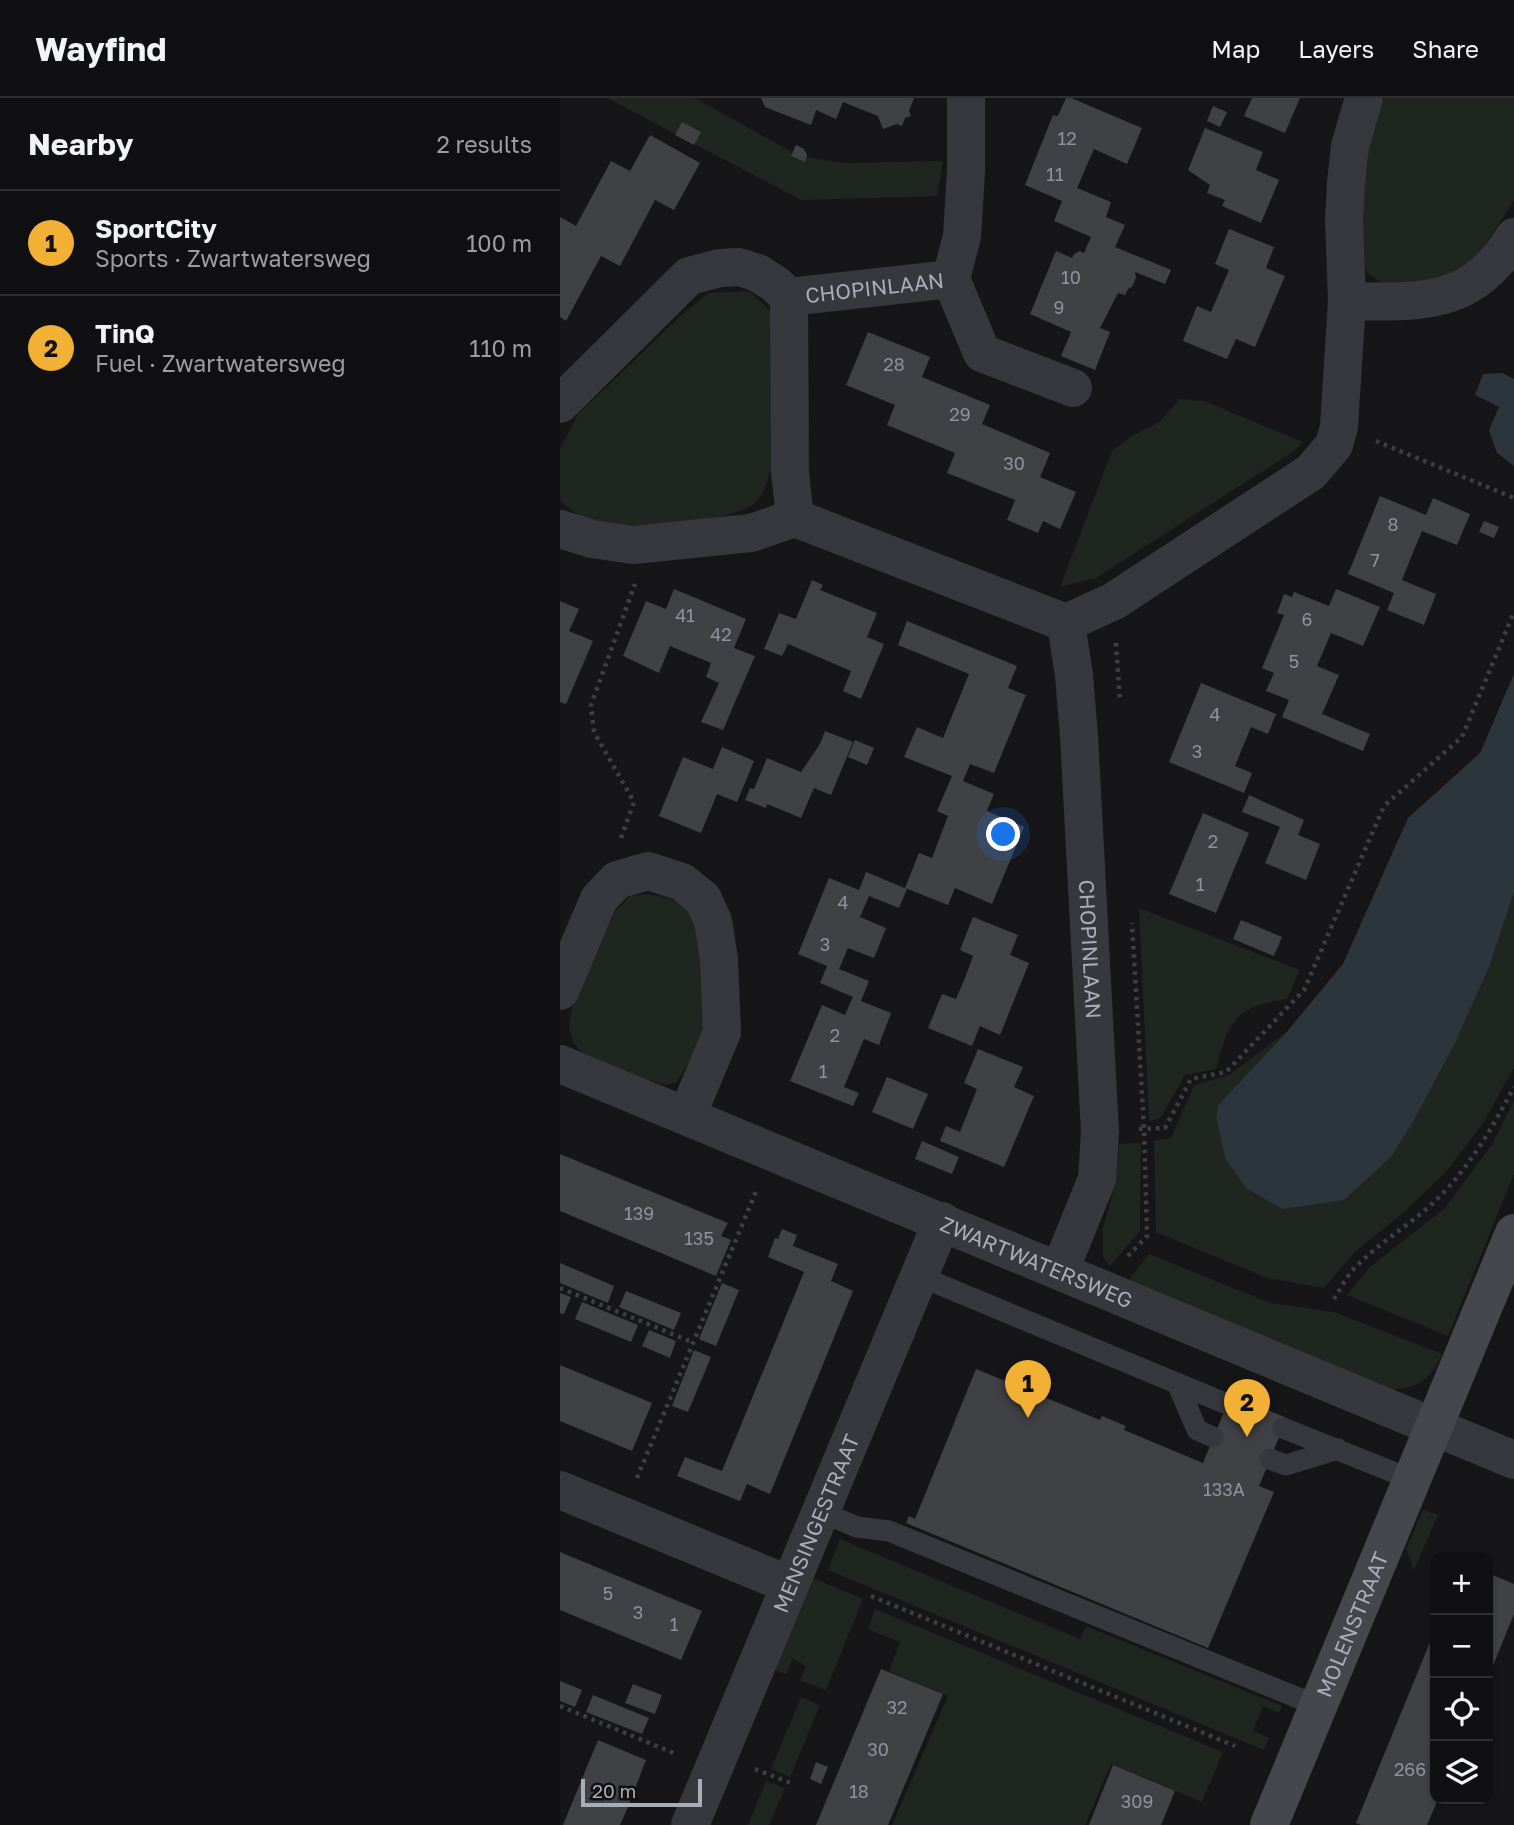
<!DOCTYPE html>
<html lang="en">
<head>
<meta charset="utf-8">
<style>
  :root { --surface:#101012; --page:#19191b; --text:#f1f3f6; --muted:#9c9d9f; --line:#303032; --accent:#f2b134 }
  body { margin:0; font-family:"Golos Text",sans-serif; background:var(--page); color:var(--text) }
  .controls { position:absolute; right:21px; bottom:21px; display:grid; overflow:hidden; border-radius:14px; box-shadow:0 2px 5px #0004 }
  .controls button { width:63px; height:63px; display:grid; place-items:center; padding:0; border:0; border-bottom:2px solid var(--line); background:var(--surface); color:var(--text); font:35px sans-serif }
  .scale { position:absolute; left:21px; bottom:18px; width:121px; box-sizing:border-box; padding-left:7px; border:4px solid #a8adb8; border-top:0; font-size:19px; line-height:24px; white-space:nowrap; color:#a8adb8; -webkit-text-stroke:5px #111113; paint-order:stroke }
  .you { position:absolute; left:444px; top:737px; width:24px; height:24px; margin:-18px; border:5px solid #fff; border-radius:50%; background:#1a73e8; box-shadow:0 0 0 10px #1a73e833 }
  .badge { display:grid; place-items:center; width:46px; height:46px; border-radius:50%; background:var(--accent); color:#111; font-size:23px; font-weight:700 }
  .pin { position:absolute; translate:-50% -58px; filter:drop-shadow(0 2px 4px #0008) }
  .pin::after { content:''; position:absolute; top:37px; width:24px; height:21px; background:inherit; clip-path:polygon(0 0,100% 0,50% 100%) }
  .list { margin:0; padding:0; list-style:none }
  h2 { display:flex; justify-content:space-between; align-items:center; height:91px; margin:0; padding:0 28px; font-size:30px }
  h2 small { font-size:23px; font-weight:400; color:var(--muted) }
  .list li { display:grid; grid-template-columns:46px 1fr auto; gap:21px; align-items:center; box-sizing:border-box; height:105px; padding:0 28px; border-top:2px solid var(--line) }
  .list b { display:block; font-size:26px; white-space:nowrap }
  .list p { margin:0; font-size:23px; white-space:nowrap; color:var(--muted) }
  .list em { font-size:23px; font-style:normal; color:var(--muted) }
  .icon { flex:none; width:38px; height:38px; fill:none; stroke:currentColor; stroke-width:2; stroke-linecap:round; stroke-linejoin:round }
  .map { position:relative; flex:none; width:954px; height:1727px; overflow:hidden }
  header { display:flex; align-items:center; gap:42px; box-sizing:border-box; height:98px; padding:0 35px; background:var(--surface); border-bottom:2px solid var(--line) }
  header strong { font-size:33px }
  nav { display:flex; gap:38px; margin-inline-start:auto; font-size:24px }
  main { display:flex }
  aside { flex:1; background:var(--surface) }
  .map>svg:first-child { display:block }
  .green { fill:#1e261f }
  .water { fill:#2c353c }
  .building { fill:#404145 }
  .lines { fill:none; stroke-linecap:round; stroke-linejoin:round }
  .path { stroke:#3d3f44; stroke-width:4.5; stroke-dasharray:3.5 5; stroke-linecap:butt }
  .lane { stroke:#37383d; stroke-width:21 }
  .street { stroke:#37383d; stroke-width:38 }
  .secondary { stroke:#45474d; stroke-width:38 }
  .labels { text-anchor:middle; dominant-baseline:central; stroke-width:5; stroke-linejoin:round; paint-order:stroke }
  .number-label { font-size:18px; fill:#8e929b }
  .street-label { font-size:21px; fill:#a8adb8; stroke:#111113 }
</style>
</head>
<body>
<header>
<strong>Wayfind</strong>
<nav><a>Map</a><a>Layers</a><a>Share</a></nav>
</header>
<main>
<aside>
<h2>Nearby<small>2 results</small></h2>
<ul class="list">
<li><span class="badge">1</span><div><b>SportCity</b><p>Sports · Zwartwatersweg</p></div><em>100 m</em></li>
<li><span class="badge">2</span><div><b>TinQ</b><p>Fuel · Zwartwatersweg</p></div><em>110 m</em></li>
</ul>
</aside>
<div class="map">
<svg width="954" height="1727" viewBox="0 0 954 1727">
  <rect width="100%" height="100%" fill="#161618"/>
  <g class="green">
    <path d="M47 0H135L239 58 283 65 383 63 377 98 241 102Z"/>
    <path d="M824 0H954V102L912 168 873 182 827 188 808 176 799 152 805 62 815 22Z"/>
    <path d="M189 193 211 213 212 368C208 380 204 398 194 406 170 424 65 432 36 424 20 419 11 414 0 402V351L18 316 126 213 149 195Z"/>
    <path d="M620 301 644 303 743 344 731 355 536 480 500 489 552 353 572 338 599 324Z"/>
    <path d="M954 794V970L922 1027 884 1076 844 1114 795 1154 764 1190 707 1180 596 1134 594 1043 611 1040 634 987 669 977 728 933 658 1007 656 1020 665 1060 929 869Z"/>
    <path d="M87 796C101 799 116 800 127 811 142 826 148 906 144 926 139 948 128 966 116 985L105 987 25 961 13 943 9 931 11 913 55 814 70 798Z"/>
    <path d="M579 810 740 872 727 901C675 909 669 922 656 971L625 977 600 1020 589 1023Z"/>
    <path d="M954 1002V1076L888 1238 787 1197 810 1169 885 1110 933 1045Z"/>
    <path d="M581 1045 580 1133 550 1168 543 1160V1131L555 1086 559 1046Z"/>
    <path d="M589 1156 710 1205 774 1214 882 1256C870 1284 858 1289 830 1292L567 1184Z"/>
    <path d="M863 1412 878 1417 854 1472 846 1451Z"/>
    <path d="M280 1441 520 1541 526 1528 722 1608 719 1615 703 1608 693 1633 709 1640 704 1652 268 1472Z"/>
    <path d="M253 1480 303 1501 266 1592 240 1583 246 1568 233 1561 226 1576 215 1572Z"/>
    <path d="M315 1511 663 1654 642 1704 551 1666 525 1727H332L388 1598 329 1573 340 1544 308 1531Z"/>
    <path d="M241 1599 260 1607 230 1679 211 1671Z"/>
    <path d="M206 1683 225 1690 209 1727H188Z"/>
  </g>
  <g class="water">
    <path d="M942 275 954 281V368L937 355 929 332 939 309 915 297 923 276Z"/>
    <path d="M954 576V794L929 869 895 945 853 1024 831 1059 784 1102 722 1111 686 1090 665 1060 656 1020 658 1007 725 936 783 866 848 720 920 655Z"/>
  </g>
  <g class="building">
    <path d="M201 0H354L349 13 351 18 345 20 342 28 337 26 323 31 318 18 283 4 276 21 256 12 251 27 205 9Z"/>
    <path d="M506 0H511L582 30 567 66 534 51 517 90 551 104 546 119 565 127 555 149 611 172 605 186 575 174 576 180 572 189 568 191 565 197 558 195 540 230 550 234 535 272 501 258 511 234 470 216 496 153 512 160 514 156 520 153 524 155 531 139 494 123 502 103 465 87 493 17 498 18Z"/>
    <path d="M692 0H740L725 35 684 18Z"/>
    <path d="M653 8 667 14 660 29 647 23Z"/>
    <path d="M122 24 141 34 134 47 115 37Z"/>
    <path d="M645 30 703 54 696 72 719 82 701 125 662 108 665 102 647 95 650 87 628 72Z"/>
    <path d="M90 37 140 65 114 112 95 102 60 168 41 158 6 223 0 219V119L16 128 51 63 70 73Z"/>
    <path d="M236 47 244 51 247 57 245 64 231 58Z"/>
    <path d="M669 131 714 149 706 170 725 178 695 249 676 241 667 261 623 243 637 208 651 214 669 172 655 166Z"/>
    <path d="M308 234 370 259 362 279 430 307 422 326 490 355 480 379 516 394 500 431 483 423 478 435 447 422 455 402 387 375 395 355 327 327 335 307 286 287Z"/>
    <path d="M820 398 866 417 873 400 910 416 897 447 862 433 852 457 842 482 876 496 864 527 827 512 834 495 788 476Z"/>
    <path d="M924 423 939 429 934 440 919 434Z"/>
    <path d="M252 482 263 487 260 492 317 515 307 539 324 546 301 601 283 593 291 573 228 546 222 558 204 551 219 515 236 521Z"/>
    <path d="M114 491 186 521 174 550 195 558 163 632 141 624 159 585 146 579 151 565 110 548 99 575 63 558 86 503 106 511Z"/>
    <path d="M776 491 820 509 803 548 771 535 757 568 779 577 762 616 810 636 803 653 722 619 729 602 706 593 714 575 702 570 724 517 717 515 724 496 732 499 734 494 769 508Z"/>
    <path d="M0 503 19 511 9 533 33 543 6 606 0 604Z"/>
    <path d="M347 523 457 568 448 590 466 597 434 675 410 666 403 683 434 696 427 713 464 729 432 806 395 790 388 807 345 790 359 755 372 760 388 718 377 713 392 678 344 659 357 629 383 640 409 576 338 547Z"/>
    <path d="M641 585 716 616 708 636 691 629 675 668 692 675 684 695 609 664Z"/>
    <path d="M265 633 293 644 271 697 254 690 241 720 207 706 206 710 185 702 190 690 194 691 207 660 241 674 260 646Z"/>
    <path d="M295 642 314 650 307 667 288 659Z"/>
    <path d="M162 649 194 663 177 704 157 696 141 735 99 718 123 659 153 671Z"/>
    <path d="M689 697 744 722 738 737 760 746 746 782 705 765 720 729 682 714Z"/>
    <path d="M643 715 689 735 656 815 609 796Z"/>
    <path d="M306 774 347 791 339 810 309 798 300 819 326 830 314 860 288 850 279 871 309 883 301 903 331 915 319 947 304 941 284 989 299 995 293 1008 230 983 262 907 285 917 293 899 260 885 267 868 238 856 269 780 299 792Z"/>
    <path d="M413 819 458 837 450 857 469 865 440 937 420 928 412 948 368 930 382 896 396 901 405 880 413 858 400 852Z"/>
    <path d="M681 822 722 839 714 858 673 841Z"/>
    <path d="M418 951 463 969 454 989 474 998 444 1069 380 1043 386 1028 400 1034 417 991 404 985Z"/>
    <path d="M327 979 368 996 353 1031 312 1014Z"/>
    <path d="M362 1043 399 1059 392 1076 355 1061Z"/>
    <path d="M0 1056 168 1125 161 1138 171 1142 156 1178 0 1113Z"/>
    <path d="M222 1131 237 1137 233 1148 278 1166 271 1183 293 1193 210 1396 187 1386 180 1403 117 1378 125 1359 162 1373 244 1174 208 1159 215 1140 218 1141Z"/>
    <path d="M0 1165 54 1188 48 1205 0 1185Z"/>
    <path d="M162 1185 179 1192 156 1248 139 1241Z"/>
    <path d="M66 1193 121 1215 114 1232 59 1209Z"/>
    <path d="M0 1195 11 1199 4 1216 0 1215Z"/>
    <path d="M22 1204 78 1227 71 1244 15 1221Z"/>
    <path d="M89 1232 116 1243 110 1260 82 1248Z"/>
    <path d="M134 1252 151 1259 128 1314 112 1308Z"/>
    <path d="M0 1267 92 1305 72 1353 0 1323Z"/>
    <path d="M416 1271 540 1322 542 1318 566 1328 564 1332 643 1365 671 1297 727 1320 699 1388 714 1394 648 1550 346 1425 349 1418 355 1421Z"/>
    <path d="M0 1454 142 1513 121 1562 0 1512Z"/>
    <path d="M928 1475 954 1486V1516L928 1580Z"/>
    <path d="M875 1532V1701H878L867 1727H801L796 1725Z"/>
    <path d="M321 1571 383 1596 328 1727H256Z"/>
    <path d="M0 1583 22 1592 15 1609 0 1603Z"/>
    <path d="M73 1586 102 1597 95 1616 65 1605Z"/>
    <path d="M33 1597 89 1620 82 1636 26 1614Z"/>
    <path d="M38 1642 86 1662 68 1709 60 1727H3Z"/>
    <path d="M256 1664 268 1669 261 1686 250 1681Z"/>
    <path d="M553 1667 615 1693 601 1727H529Z"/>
  </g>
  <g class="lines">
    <g class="path">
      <path d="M816 343 954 400"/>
      <path d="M556 545 560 603"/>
      <path d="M61 740 74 704 34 634 31 607 75 486"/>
      <path d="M579 1031 605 1030 631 981 666 974 744 892 824 708 902 639 954 514"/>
      <path d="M568 1158 587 1138 584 1030 572 825"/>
      <path d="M0 1190 132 1244"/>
      <path d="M774 1201C780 1192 785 1181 792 1173 816 1146 848 1129 874 1104 908 1072 932 1030 954 989"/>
      <path d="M77 1380 197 1091"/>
      <path d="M311 1498 675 1648"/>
      <path d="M0 1608 116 1656"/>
      <path d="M195 1671 233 1686"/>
    </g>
    <g class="lane">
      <path d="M359 1178 667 1306"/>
      <path d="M617 1285 637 1332 653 1339"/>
      <path d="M723 1330 853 1382"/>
      <path d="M710 1361 726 1367 778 1351"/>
      <path d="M261 1414 297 1429 329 1433 758 1608"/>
    </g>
    <g class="street">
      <path d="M391 181 402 138 406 74V0"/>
      <path id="s1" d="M229 199 391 181 422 255 513 290"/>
      <path d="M787 203C859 204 912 209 954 139"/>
      <path d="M0 306 129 178 160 170 179 169 198 175 215 186 229 199 230 374 235 420"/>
      <path id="s2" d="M0 431 32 441 73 447 191 435 235 420 506 525 514 577 519 638 540 1034 537 1081 500 1172"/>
      <path d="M506 525 554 503 751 374 774 347 779 329 787 203 784 121 786 84 790 48 804 0"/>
      <path d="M0 893 39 801 57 782 88 773 122 784 143 801 153 823 159 861 162 934 127 1018"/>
      <path id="s3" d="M0 966 954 1362"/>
      <path d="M0 1392 230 1487"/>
      <path id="s4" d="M130 1727 382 1123"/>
    </g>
    <path class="secondary" id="s5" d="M709 1727 954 1135"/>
  </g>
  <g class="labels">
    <g class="number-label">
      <text x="507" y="40">12</text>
      <text x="495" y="76">11</text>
      <text x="511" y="179">10</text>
      <text x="499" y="209">9</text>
      <text x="334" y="266">28</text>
      <text x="400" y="316">29</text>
      <text x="454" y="365">30</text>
      <text x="833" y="426">8</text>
      <text x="815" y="462">7</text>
      <text x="125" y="517">41</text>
      <text x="747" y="521">6</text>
      <text x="161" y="536">42</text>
      <text x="734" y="563">5</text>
      <text x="655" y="616">4</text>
      <text x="637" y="653">3</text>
      <text x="653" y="743">2</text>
      <text x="640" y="786">1</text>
      <text x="283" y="804">4</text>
      <text x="265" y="846">3</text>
      <text x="275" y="937">2</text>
      <text x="263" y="973">1</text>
      <text x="79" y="1115">139</text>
      <text x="139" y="1140">135</text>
      <text x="664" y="1391">133A</text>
      <text x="48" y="1495">5</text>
      <text x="78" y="1514">3</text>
      <text x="114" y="1526">1</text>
      <text x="337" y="1609">32</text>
      <text x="318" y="1651">30</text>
      <text x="850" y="1671">266</text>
      <text x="299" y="1693">18</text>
      <text x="577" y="1703">309</text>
    </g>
    <g class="street-label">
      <text stroke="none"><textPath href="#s1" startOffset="86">CHOPINLAAN</textPath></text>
      <text stroke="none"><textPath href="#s2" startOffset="858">CHOPINLAAN</textPath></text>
      <text stroke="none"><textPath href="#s3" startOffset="516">ZWARTWATERSWEG</textPath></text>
      <text stroke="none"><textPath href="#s4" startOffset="327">MENSINGESTRAAT</textPath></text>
      <text stroke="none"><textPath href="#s5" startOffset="217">MOLENSTRAAT</textPath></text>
    </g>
  </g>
</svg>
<div class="controls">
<button>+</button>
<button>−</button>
<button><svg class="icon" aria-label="locate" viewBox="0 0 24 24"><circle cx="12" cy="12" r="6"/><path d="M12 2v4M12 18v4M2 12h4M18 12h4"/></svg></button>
<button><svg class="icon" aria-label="layers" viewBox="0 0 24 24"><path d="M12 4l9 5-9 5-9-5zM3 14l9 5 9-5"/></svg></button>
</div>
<div class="scale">20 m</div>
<div class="you"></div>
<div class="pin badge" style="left:468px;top:1320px">1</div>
<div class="pin badge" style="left:687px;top:1339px">2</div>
</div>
</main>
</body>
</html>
